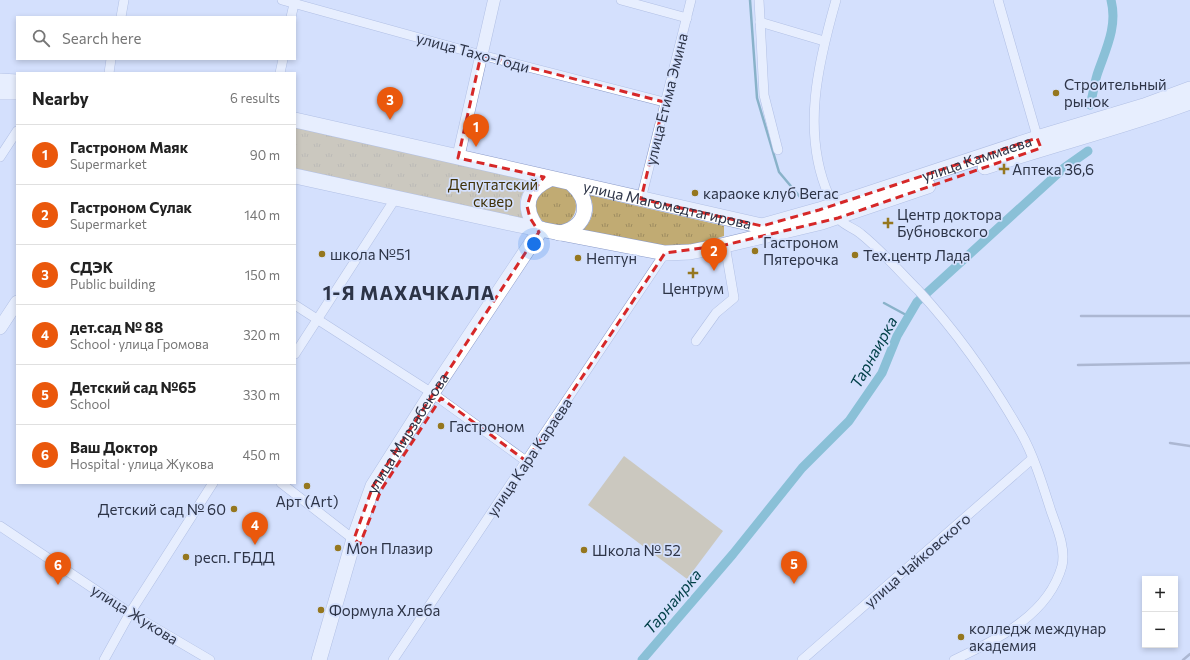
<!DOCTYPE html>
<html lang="en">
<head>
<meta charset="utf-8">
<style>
  :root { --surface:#fff; --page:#f6f6f6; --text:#222; --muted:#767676; --line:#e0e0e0; --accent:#ea580c }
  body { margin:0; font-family:Commissioner,sans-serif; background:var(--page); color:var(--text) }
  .controls { position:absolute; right:12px; bottom:12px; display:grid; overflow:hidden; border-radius:0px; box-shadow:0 2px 6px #0003 }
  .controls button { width:36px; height:36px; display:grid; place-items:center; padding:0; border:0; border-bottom:1px solid var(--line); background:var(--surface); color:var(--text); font:20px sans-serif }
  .you { position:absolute; left:534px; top:244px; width:14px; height:14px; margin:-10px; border:3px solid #fff; border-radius:50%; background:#1a73e8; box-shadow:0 0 0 6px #1a73e833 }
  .badge { display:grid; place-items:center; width:26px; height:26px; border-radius:50%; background:var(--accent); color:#fff; font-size:13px; font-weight:700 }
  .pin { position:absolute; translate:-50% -33px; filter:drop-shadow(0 1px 2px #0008) }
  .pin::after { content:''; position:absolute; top:21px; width:14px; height:12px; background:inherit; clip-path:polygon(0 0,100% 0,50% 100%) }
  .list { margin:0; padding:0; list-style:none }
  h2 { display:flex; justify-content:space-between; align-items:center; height:52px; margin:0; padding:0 16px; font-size:17px }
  h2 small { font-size:13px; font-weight:400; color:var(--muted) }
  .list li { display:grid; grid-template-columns:26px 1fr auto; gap:12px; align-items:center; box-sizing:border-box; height:60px; padding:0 16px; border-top:1px solid var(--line) }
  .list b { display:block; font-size:15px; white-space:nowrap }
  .list p { margin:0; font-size:13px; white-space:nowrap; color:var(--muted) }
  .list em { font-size:13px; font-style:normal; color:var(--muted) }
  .icon { flex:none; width:22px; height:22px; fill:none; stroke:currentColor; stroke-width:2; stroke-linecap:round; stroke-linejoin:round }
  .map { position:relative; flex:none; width:1190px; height:660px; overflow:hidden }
  .search { position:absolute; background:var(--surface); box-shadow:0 2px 6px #0003; left:16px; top:16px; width:280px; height:44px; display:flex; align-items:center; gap:10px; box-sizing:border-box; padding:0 14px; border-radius:0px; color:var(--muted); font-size:15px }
  .panel { position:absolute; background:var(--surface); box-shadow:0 2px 6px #0003; left:16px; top:72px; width:280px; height:412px; border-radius:0px }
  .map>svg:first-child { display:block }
  .grass { fill:url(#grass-tufts) }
  .pitch { fill:#c1ab73 }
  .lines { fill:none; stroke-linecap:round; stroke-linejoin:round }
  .stream { stroke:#307b8b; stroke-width:2.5 }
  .canal { stroke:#3199a8; stroke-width:9 }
  .minor-casing { stroke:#8a9ac8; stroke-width:10 }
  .tertiary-casing { stroke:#8a9ac8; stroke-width:13 }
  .secondary-casing { stroke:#8a9ac8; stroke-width:14 }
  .primary-casing { stroke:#8a9ac8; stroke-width:16 }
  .minor { stroke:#fff; stroke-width:9 }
  .tertiary { stroke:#fff; stroke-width:12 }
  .secondary { stroke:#fff; stroke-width:13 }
  .primary { stroke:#fff; stroke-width:15 }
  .rail { stroke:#7c869e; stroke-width:2.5 }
  .marked { fill:none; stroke:#d62828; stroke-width:3; stroke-dasharray:8 5; stroke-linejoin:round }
  .poi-dot { fill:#95771f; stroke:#d4e0fd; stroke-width:1.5 }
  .labels { text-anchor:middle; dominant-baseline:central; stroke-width:3.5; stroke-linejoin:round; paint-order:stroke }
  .street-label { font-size:15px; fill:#2d3447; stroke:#d4e0fd }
  .poi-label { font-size:15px; fill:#2d3447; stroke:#d4e0fd; text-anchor:start }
  .park-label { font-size:15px; fill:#403208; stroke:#d4e0fd }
  .water-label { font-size:16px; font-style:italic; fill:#003f47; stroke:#d4e0fd }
  .district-label { font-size:19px; font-weight:bold; letter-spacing:1px; fill:#2d3447; stroke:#d4e0fd }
</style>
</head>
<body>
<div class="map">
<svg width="1190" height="660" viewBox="0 0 1190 660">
  <defs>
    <pattern id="grass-tufts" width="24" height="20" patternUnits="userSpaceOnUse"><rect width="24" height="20" fill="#c1ab73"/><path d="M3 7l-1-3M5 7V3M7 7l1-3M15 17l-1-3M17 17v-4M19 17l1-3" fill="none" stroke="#9d8c60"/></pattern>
  </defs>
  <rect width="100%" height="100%" fill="#d4e0fd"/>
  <g class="grass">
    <path d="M295 127 534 181C519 193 516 204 525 221L295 169Z"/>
    <circle cx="556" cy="206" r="20"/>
    <path d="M589 195 724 226V236L690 247 663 248 581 232C592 222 597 209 589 195Z"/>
  </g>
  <path class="pitch" d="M624 456 723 531 687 579 588 505Z"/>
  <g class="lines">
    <g class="stream">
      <path d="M750 0 757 98 779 172 800 197"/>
      <path d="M884 303 908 316"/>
    </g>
    <g class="canal">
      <path d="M1090 105C1093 95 1094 85 1097 75 1105 51 1118 27 1111 0"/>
      <path d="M642 660 733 554 802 468 849 421 882 373 897 336 917 302 1064 168 1088 151"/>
    </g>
    <g class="minor-casing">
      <g id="minor">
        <path d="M282 0 481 55 664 102"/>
        <path d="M621 0 687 18"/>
        <path d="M759 0 764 95 778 150"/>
        <path d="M836 0C818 63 801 133 829 196 832 202 834 213 838 218 843 225 854 228 861 234 881 250 900 272 918 290 956 331 993 384 1021 433 1034 456 1043 486 1051 511 1057 528 1066 548 1062 566 1048 616 997 639 954 660"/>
        <path d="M998 0 1039 143"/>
        <path d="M121 17 124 0"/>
        <path d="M291 17 295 0"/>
        <path d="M760 22 824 41"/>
        <path d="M109 73 111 59"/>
        <path d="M280 73 283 59"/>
        <path d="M0 157 17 131"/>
        <path d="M641 199 691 0"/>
        <path d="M295 305 432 393 526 461"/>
        <path d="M696 341 716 313 734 298 725 245"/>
        <path d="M295 354 395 199"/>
        <path d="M281 483 357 542"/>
        <path d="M0 526 130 613 210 660"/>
        <path d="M104 660 130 613 213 483"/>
        <path d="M393 660 665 253"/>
        <path d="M802 660 1032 459"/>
      </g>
    </g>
    <g class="tertiary-casing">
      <path id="tertiary" d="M458 158 494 0"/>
    </g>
    <g class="secondary-casing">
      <path id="secondary" d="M0 328 17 302"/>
    </g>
    <g class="primary-casing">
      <g id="primary">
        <path d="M0 81 17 82"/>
        <path d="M0 92H17"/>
        <path id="s1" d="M295 120 762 226 819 210 1037 138 1144 106 1190 89"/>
        <path d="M985 167C1053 144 1123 127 1190 102"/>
        <path d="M295 176 519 225 665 253 690 252 725 245 822 222 928 186"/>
        <path d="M537 228C522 207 526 190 550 179"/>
        <path d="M559 233C587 228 593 203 572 184"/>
        <path id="s2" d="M319 660 354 539 373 486 432 393 541 229"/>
      </g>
    </g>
    <use href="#minor" class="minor"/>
    <use href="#tertiary" class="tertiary"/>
    <use href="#secondary" class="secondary"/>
    <use href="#primary" class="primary"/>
    <g class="rail">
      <path d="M1081 316H1190"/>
      <path d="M1078 365 1190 363"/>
      <path d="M1170 443 1190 446"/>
      <path d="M1183 660 1190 654"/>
    </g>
  </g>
  <path d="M0 0H1190V660H0ZM481 55 664 102 641 199 762 226 819 210 1037 138 1041 148 838 218 725 245 665 253 526 461 441 398 381 490 360 544 354 539 373 486 539 232 530 218 527 206 531 194 544 177 458 158Z" fill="#d4e0fd" fill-opacity=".55" fill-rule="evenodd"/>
  <path class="marked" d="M481 55 664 102 641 199 762 226 819 210 1037 138 1041 148 838 218 725 245 665 253 526 461 441 398 381 490 360 544 354 539 373 486 539 232 530 218 527 206 531 194 544 177 458 158Z"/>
  <g class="poi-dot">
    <circle cx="1056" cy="93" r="4"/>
    <path d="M1002 163h4v4h4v4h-4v4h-4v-4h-4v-4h4z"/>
    <circle cx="695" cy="193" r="4"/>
    <path d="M886 217h4v4h4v4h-4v4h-4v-4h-4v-4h4z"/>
    <circle cx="755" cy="251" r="4"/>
    <circle cx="322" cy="254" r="4"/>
    <circle cx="855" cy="255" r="4"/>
    <circle cx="578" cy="258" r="4"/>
    <path d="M691 267h4v4h4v4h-4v4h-4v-4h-4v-4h4z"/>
    <circle cx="441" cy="426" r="4"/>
    <circle cx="307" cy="486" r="4"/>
    <circle cx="234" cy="509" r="4"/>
    <circle cx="338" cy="548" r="4"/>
    <circle cx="584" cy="550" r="4"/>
    <circle cx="186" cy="557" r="4"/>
    <circle cx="321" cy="610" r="4"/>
    <circle cx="961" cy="637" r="4"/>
  </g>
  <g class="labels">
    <g class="street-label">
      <text transform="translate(473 52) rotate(15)">улица Тахо-Годи</text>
      <text transform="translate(666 99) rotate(-76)">улица Етима Эмина</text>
      <text stroke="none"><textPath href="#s1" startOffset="704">улица Каммаева</textPath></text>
      <text stroke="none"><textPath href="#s1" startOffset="382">улица Магомедтагирова</textPath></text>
      <text stroke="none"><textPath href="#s2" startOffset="245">улица Мирзабекова</textPath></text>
      <text transform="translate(529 457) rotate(-56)">улица Кара Караева</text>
      <text transform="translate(917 560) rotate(-41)">улица Чайковского</text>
      <text transform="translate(135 614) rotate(32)">улица Жукова</text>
    </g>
    <g class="poi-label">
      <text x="1064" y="84">Строительный<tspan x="1064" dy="17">рынок</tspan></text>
      <text x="1012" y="169">Аптека 36,6</text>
      <text x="703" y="193">караоке клуб Вегас</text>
      <text x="897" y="214">Центр доктора<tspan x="897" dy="17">Бубновского</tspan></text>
      <text x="763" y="242">Гастроном<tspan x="763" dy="17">Пятерочка</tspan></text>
      <text x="330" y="254">школа №51</text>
      <text x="863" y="255">Тех.центр Лада</text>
      <text x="586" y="258">Нептун</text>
      <text x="693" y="288" text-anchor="middle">Центрум</text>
      <text x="449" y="426">Гастроном</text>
      <text x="307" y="501" text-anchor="middle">Арт (Art)</text>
      <text x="226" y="509" text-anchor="end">Детский сад № 60</text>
      <text x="346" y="548">Мон Плазир</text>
      <text x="592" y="550">Школа № 52</text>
      <text x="194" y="557">респ. ГБДД</text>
      <text x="329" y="610">Формула Хлеба</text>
      <text x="969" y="628">колледж междунар<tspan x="969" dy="17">академия</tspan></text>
    </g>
    <g class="park-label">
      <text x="493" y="184">Депутатский<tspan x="493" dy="17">сквер</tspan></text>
    </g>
    <g class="water-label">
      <text transform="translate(873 352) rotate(-61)">Тарнаирка</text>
      <text transform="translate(672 601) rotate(-50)">Тарнаирка</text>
    </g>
    <g class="district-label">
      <text x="409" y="292">1-Я МАХАЧКАЛА</text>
    </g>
  </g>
</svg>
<div class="controls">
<button>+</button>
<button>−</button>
</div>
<div class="you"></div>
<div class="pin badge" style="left:476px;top:147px">1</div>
<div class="pin badge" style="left:714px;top:271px">2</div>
<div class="pin badge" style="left:390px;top:120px">3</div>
<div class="pin badge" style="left:255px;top:545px">4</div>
<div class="pin badge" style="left:794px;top:584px">5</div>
<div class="pin badge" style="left:58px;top:585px">6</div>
<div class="search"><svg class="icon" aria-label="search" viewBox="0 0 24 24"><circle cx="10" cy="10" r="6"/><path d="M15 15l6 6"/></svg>Search here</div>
<section class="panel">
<h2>Nearby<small>6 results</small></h2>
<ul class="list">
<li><span class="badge">1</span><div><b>Гастроном Маяк</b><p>Supermarket</p></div><em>90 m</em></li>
<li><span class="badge">2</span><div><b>Гастроном Сулак</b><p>Supermarket</p></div><em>140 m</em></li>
<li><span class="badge">3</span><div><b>СДЭК</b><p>Public building</p></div><em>150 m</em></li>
<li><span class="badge">4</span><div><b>дет.сад № 88</b><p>School · улица Громова</p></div><em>320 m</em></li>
<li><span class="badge">5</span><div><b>Детский сад №65</b><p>School</p></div><em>330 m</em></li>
<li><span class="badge">6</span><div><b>Ваш Доктор</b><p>Hospital · улица Жукова</p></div><em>450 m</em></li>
</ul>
</section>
</div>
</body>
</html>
